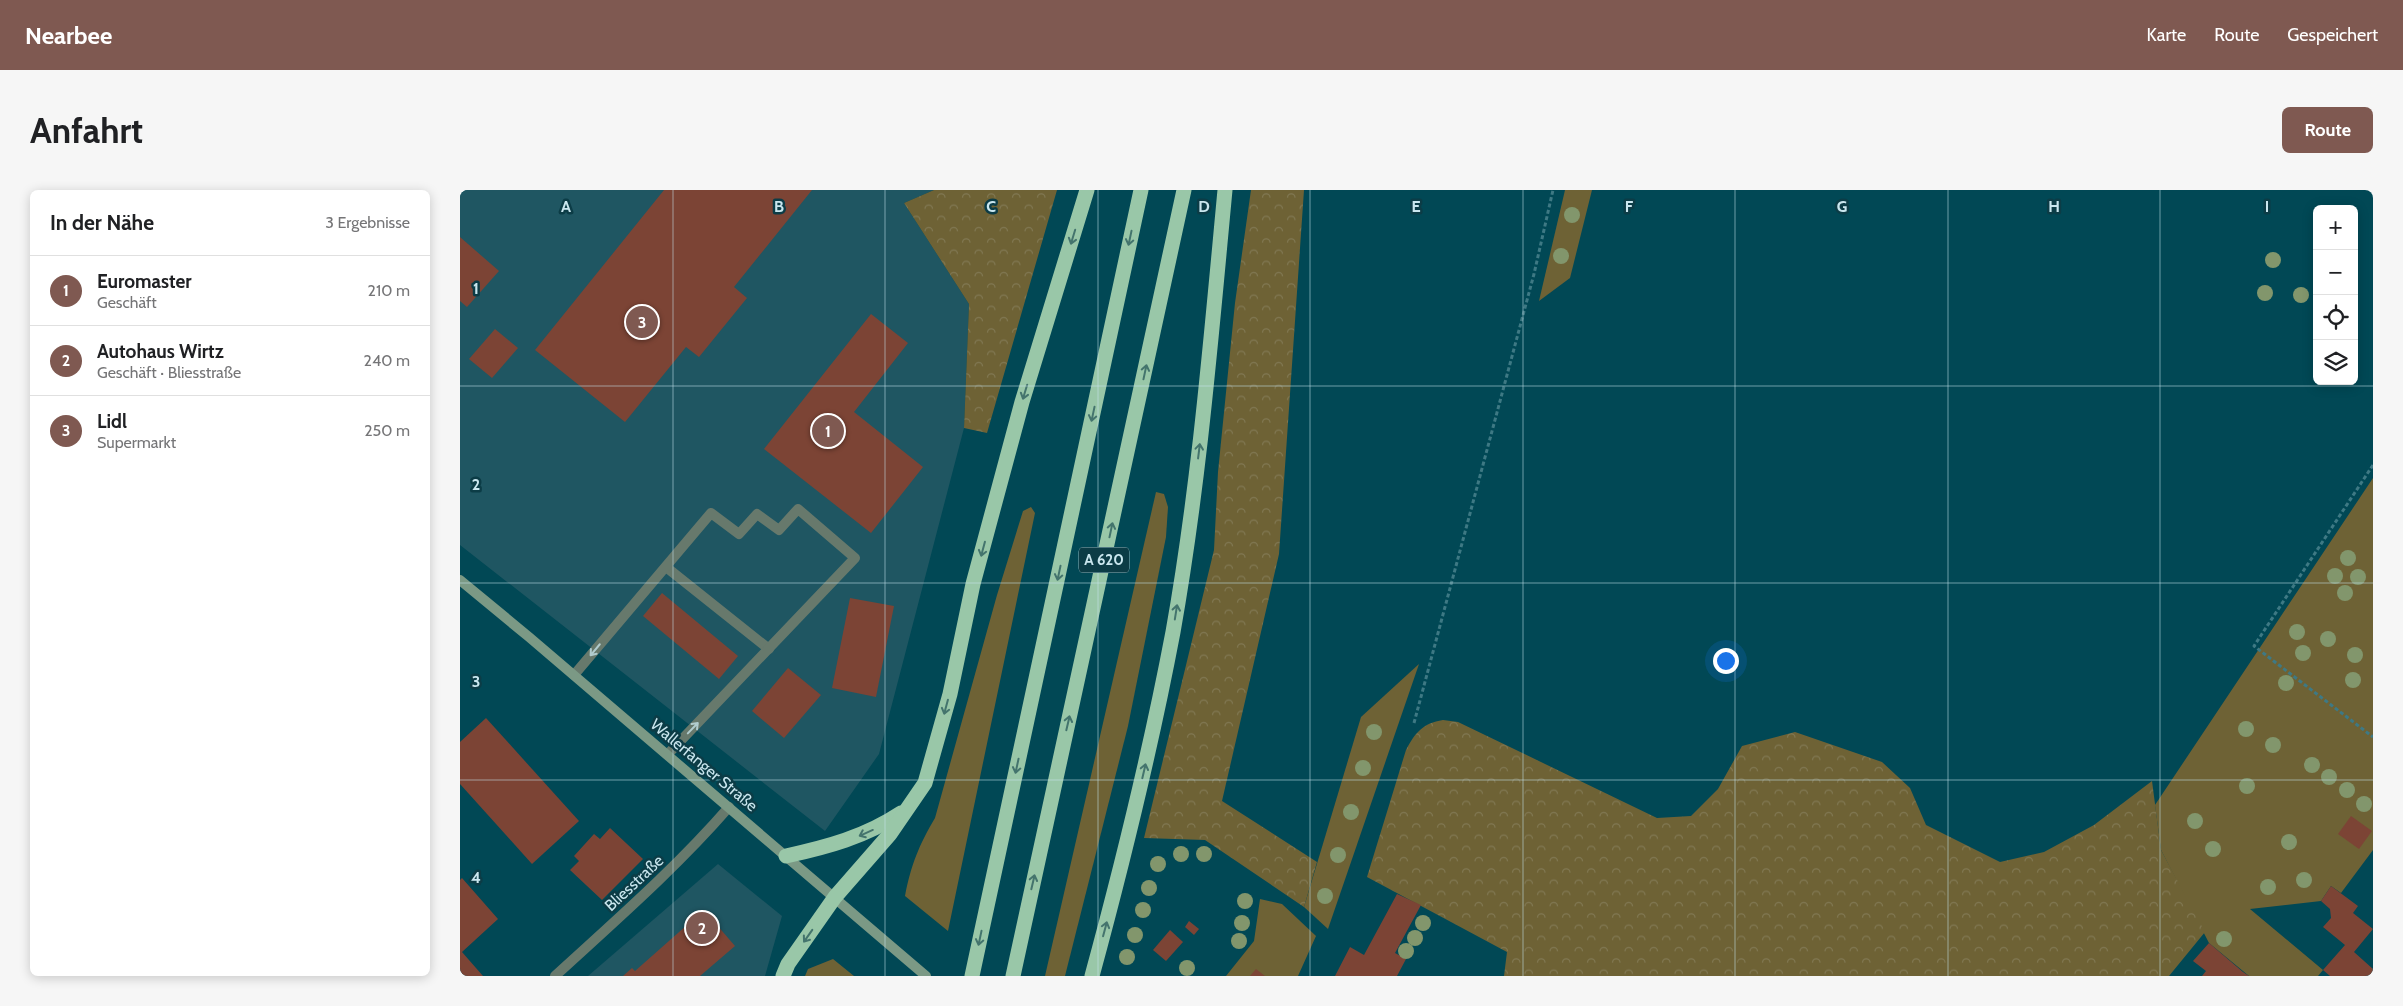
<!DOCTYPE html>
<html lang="de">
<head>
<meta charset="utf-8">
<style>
  :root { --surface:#fff; --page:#f6f6f6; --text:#202124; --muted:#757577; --line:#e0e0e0; --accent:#7f5951 }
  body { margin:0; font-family:Cabin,sans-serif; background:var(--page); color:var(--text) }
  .controls { position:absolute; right:15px; top:15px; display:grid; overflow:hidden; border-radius:8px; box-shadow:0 2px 12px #0003 }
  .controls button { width:45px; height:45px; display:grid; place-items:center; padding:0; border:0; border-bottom:1px solid var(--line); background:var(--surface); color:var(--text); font:25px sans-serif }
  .you { position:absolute; left:1265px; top:470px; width:18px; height:18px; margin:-12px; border:4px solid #fff; border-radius:50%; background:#1a73e8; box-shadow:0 0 0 8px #1a73e833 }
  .badge { display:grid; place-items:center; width:32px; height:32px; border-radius:50%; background:var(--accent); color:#fff; font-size:16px; font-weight:700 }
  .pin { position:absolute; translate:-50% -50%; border:2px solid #fff; box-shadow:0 1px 5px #0006 }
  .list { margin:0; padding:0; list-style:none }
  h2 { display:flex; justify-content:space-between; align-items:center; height:65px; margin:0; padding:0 20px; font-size:21px }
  h2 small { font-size:16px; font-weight:400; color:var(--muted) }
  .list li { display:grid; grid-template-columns:32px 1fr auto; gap:15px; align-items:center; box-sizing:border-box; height:70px; padding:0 20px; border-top:1px solid var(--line) }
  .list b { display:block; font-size:19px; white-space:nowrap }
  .list p { margin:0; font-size:16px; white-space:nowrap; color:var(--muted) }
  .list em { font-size:16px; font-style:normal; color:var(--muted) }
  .icon { flex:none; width:28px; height:28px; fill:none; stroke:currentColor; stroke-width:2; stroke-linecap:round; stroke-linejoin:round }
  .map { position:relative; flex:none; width:1913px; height:786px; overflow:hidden; border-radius:8px }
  header { display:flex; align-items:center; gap:30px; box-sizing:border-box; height:70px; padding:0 25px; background:var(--accent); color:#fff }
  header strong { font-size:24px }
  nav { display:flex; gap:28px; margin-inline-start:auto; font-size:18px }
  .intro { display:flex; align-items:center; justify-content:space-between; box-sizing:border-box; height:120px; padding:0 30px }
  h1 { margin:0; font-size:35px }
  .button { padding:12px 22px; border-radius:8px; background:var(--accent); color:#fff; font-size:18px; font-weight:700 }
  main { display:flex; gap:30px; padding:0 30px }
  aside { flex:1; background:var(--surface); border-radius:8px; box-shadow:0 2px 12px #0003 }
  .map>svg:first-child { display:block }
  .built { fill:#1f5662 }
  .green { fill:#6e6235 }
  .forest { fill:url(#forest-crowns) }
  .building { fill:#7c4435 }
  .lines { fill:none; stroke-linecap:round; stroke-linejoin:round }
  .path { stroke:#3e7984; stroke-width:3; stroke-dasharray:4 2.5; stroke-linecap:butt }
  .lane { stroke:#67796c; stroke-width:10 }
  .street { stroke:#67796c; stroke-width:10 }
  .secondary { stroke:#7b9985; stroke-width:10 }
  .highway { stroke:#99c7a8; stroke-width:15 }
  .tree { fill:#82966c }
  .oneway { stroke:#44746d }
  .oneway2 { stroke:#b1ccce }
  .grid { fill:none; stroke:#cae7ef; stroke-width:1; stroke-opacity:0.55 }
  .labels { text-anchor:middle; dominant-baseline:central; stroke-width:5; stroke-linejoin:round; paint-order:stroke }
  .shield { fill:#0c3c46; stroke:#91b4bc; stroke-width:1 }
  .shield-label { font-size:15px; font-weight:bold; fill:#cae7ef }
  .street-label { font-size:16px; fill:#cae7ef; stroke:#0c3c46 }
  .grid-label { font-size:16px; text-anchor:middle; font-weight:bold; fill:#cae7ef; stroke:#0c3c46; stroke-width:5; stroke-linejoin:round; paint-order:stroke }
</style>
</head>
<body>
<header>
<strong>Nearbee</strong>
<nav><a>Karte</a><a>Route</a><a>Gespeichert</a></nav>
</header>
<div class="intro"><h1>Anfahrt</h1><a class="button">Route</a></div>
<main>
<aside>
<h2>In der Nähe<small>3 Ergebnisse</small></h2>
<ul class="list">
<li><span class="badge">1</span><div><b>Euromaster</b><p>Geschäft</p></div><em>210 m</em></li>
<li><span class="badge">2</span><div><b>Autohaus Wirtz</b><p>Geschäft · Bliesstraße</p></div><em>240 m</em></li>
<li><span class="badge">3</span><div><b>Lidl</b><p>Supermarkt</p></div><em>250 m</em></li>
</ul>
</aside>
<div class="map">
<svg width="1913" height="786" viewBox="0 0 1913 786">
  <defs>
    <pattern id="forest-crowns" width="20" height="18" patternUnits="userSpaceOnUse" patternTransform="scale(1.25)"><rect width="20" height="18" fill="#6e6235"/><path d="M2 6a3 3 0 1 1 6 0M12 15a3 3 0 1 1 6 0" fill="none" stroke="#817853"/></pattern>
  </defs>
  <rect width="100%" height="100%" fill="#014855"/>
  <g class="built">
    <path d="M0 0H474L444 13 509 114 504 238 419 564 365 641 0 355Z"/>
    <path d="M258 674 322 726 305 786H128Z"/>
  </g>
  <g class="green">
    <path d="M1105 0H1132L1110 88 1079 111Z"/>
    <path d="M1913 288V660L1881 703 1871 696 1861 711 1790 719 1863 780 1858 786H1789L1749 753 1701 660 1695 615Z"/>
    <path d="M696 302 704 304 708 317 706 347 668 536 605 786H585Z"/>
    <path d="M571 317 575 323 488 741 445 706C451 675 459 655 475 628L537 405 563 321Z"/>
    <path d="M959 474 868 739 844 717 901 527Z"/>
    <path d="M800 709 822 714 856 746 838 786H766L794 751Z"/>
    <path d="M373 769 394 786H345L348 779Z"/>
  </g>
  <g class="forest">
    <path d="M474 0H597L527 243 504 238 509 114 444 13Z"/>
    <path d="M791 0H844L819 364 762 611 857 672 844 717 745 650 684 648 754 360 758 282 775 113Z"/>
    <path d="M983 530 998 532 1197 628 1231 626 1258 599 1282 556 1335 542 1422 572 1450 598 1466 635 1540 672 1584 662 1634 635 1692 591 1701 660 1745 742 1709 786H1044L1047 762 907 687 946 560C955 543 963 533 983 530Z"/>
  </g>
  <g class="building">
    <path d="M204 0H352L274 97 287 108 239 167 226 157 165 232 75 160Z"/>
    <path d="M0 47 39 81 7 117 0 111Z"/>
    <path d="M411 124 448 153 394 222 463 277 411 343 304 259Z"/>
    <path d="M35 139 58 158 32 188 9 169Z"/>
    <path d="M202 403 278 466 259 489 183 426Z"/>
    <path d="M390 408 434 416 416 507 372 498Z"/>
    <path d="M328 478 361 505 324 548 292 521Z"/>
    <path d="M26 528 119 631 72 674 0 594V552Z"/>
    <path d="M1891 626 1912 641 1899 659 1878 644Z"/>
    <path d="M150 638 183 669 142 710 110 680 119 671 114 666 134 644 140 649Z"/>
    <path d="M2 688 38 729 2 762 23 786H0V690Z"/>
    <path d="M1871 696 1898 716 1893 723 1913 739 1894 762 1913 779V786H1870L1863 780 1885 755 1863 737 1871 728 1870 719 1861 711Z"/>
    <path d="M937 704 961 715 935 763 946 769 937 786H875L890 757 904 765Z"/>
    <path d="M244 720 275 756 240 786H163L172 778 175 781Z"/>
    <path d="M729 731 739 739 734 745 725 737Z"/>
    <path d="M710 740 723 752 706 771 693 760Z"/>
    <path d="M1749 753 1783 782 1789 786H1742L1746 781 1733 771Z"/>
    <path d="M796 779 805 786H790Z"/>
  </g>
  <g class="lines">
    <g class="path">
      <path d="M1913 275 1794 456 1913 547"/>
      <path d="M954 533 1074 84 1093 0"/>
    </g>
    <g class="lane">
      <path d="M206 377 309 459"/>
      <path d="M114 485 251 323 279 344 297 324 319 340 338 319 395 368 208 564"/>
    </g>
    <path class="street" d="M95 786C155 731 216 678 269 617"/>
    <path class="secondary" d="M0 390 69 447 466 786"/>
    <g class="highway">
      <path d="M326 666C367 657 405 647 441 623"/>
      <path d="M323 786 328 774 375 707 430 644 465 593 490 504 513 394 562 212 627 0"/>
      <path d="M512 786 681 0"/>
      <path d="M553 786 724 0"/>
      <path d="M632 786C663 672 691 558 713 442 739 296 751 148 765 0"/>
    </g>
  </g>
  <g class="tree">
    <circle cx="1112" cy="25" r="8"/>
    <circle cx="1101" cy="66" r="8"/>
    <circle cx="1813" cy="70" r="8"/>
    <circle cx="1805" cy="103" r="8"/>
    <circle cx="1841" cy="105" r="8"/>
    <circle cx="1888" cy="368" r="8"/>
    <circle cx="1875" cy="386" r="8"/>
    <circle cx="1898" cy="387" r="8"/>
    <circle cx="1885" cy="403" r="8"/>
    <circle cx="1837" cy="442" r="8"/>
    <circle cx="1868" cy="449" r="8"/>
    <circle cx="1843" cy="463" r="8"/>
    <circle cx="1895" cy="465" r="8"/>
    <circle cx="1893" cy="490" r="8"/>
    <circle cx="1826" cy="493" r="8"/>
    <circle cx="1786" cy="539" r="8"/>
    <circle cx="914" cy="542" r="8"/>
    <circle cx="1813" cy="555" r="8"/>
    <circle cx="1852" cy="575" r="8"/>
    <circle cx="903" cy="578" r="8"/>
    <circle cx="1869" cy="587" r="8"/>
    <circle cx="1787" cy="596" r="8"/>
    <circle cx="1887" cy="600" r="8"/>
    <circle cx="1904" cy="614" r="8"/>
    <circle cx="891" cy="622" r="8"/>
    <circle cx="1735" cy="631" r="8"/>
    <circle cx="1829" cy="652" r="8"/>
    <circle cx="1753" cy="659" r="8"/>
    <circle cx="721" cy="664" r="8"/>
    <circle cx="744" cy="664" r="8"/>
    <circle cx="878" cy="665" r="8"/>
    <circle cx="698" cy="674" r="8"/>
    <circle cx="1844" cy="690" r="8"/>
    <circle cx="1808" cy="697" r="8"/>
    <circle cx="689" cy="698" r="8"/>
    <circle cx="865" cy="706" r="8"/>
    <circle cx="785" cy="711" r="8"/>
    <circle cx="683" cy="720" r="8"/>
    <circle cx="782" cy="733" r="8"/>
    <circle cx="963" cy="733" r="8"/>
    <circle cx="675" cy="745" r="8"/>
    <circle cx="955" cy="748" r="8"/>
    <circle cx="1764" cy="749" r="8"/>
    <circle cx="779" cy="751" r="8"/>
    <circle cx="946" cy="761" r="8"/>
    <circle cx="667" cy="767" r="8"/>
    <circle cx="727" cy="778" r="8"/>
  </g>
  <defs><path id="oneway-shaft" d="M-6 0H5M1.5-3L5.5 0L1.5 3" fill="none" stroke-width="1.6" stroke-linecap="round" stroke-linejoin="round" transform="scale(1.25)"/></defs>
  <g class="oneway">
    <use href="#oneway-shaft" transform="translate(613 47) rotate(107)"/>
    <use href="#oneway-shaft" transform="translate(670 48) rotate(102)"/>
    <use href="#oneway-shaft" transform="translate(685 182) rotate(-78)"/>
    <use href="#oneway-shaft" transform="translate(565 202) rotate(107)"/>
    <use href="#oneway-shaft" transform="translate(633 224) rotate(102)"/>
    <use href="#oneway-shaft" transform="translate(739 261) rotate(-83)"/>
    <use href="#oneway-shaft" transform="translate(651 340) rotate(-78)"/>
    <use href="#oneway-shaft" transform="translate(523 359) rotate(105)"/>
    <use href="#oneway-shaft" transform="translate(599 383) rotate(102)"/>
    <use href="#oneway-shaft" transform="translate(716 422) rotate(-81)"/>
    <use href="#oneway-shaft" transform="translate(486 517) rotate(105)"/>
    <use href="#oneway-shaft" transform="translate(608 533) rotate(-77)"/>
    <use href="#oneway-shaft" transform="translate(557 576) rotate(102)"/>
    <use href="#oneway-shaft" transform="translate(684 581) rotate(-77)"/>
    <use href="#oneway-shaft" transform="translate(406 643) rotate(156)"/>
    <use href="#oneway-shaft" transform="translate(573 692) rotate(-77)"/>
    <use href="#oneway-shaft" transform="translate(645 739) rotate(-75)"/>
    <use href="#oneway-shaft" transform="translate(348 746) rotate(125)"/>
    <use href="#oneway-shaft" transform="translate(520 748) rotate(102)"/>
  </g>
  <g class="oneway2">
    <use href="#oneway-shaft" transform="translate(135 460) rotate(130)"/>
    <use href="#oneway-shaft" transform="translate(233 538) rotate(-46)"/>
  </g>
  <path class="grid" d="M213 0V786M425 0V786M638 0V786M850 0V786M1063 0V786M1275 0V786M1488 0V786M1700 0V786M0 196H1913M0 393H1913M0 590H1913"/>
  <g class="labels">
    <rect class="shield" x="619" y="357.5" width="50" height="25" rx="4"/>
    <g class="shield-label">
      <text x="644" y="370">A 620</text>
    </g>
    <g class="street-label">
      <text transform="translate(244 575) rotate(40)">Wallerfanger Straße</text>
      <text transform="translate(174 693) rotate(-43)">Bliesstraße</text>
    </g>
  </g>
  <g class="grid-label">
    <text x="106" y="22">A</text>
    <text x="319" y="22">B</text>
    <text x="531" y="22">C</text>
    <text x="744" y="22">D</text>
    <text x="956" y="22">E</text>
    <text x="1169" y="22">F</text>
    <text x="1382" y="22">G</text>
    <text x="1594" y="22">H</text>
    <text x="1807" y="22">I</text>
    <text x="16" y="104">1</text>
    <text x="16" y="300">2</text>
    <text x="16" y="497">3</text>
    <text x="16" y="693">4</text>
  </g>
</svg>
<div class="controls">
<button>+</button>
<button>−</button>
<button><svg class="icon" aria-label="locate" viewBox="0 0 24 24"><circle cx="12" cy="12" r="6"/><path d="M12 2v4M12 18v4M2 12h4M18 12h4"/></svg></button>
<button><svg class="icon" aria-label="layers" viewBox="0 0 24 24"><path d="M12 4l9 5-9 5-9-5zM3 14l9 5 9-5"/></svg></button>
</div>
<div class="you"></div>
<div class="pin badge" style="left:368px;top:241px">1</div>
<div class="pin badge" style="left:242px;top:738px">2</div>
<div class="pin badge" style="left:182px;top:132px">3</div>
</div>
</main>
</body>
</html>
